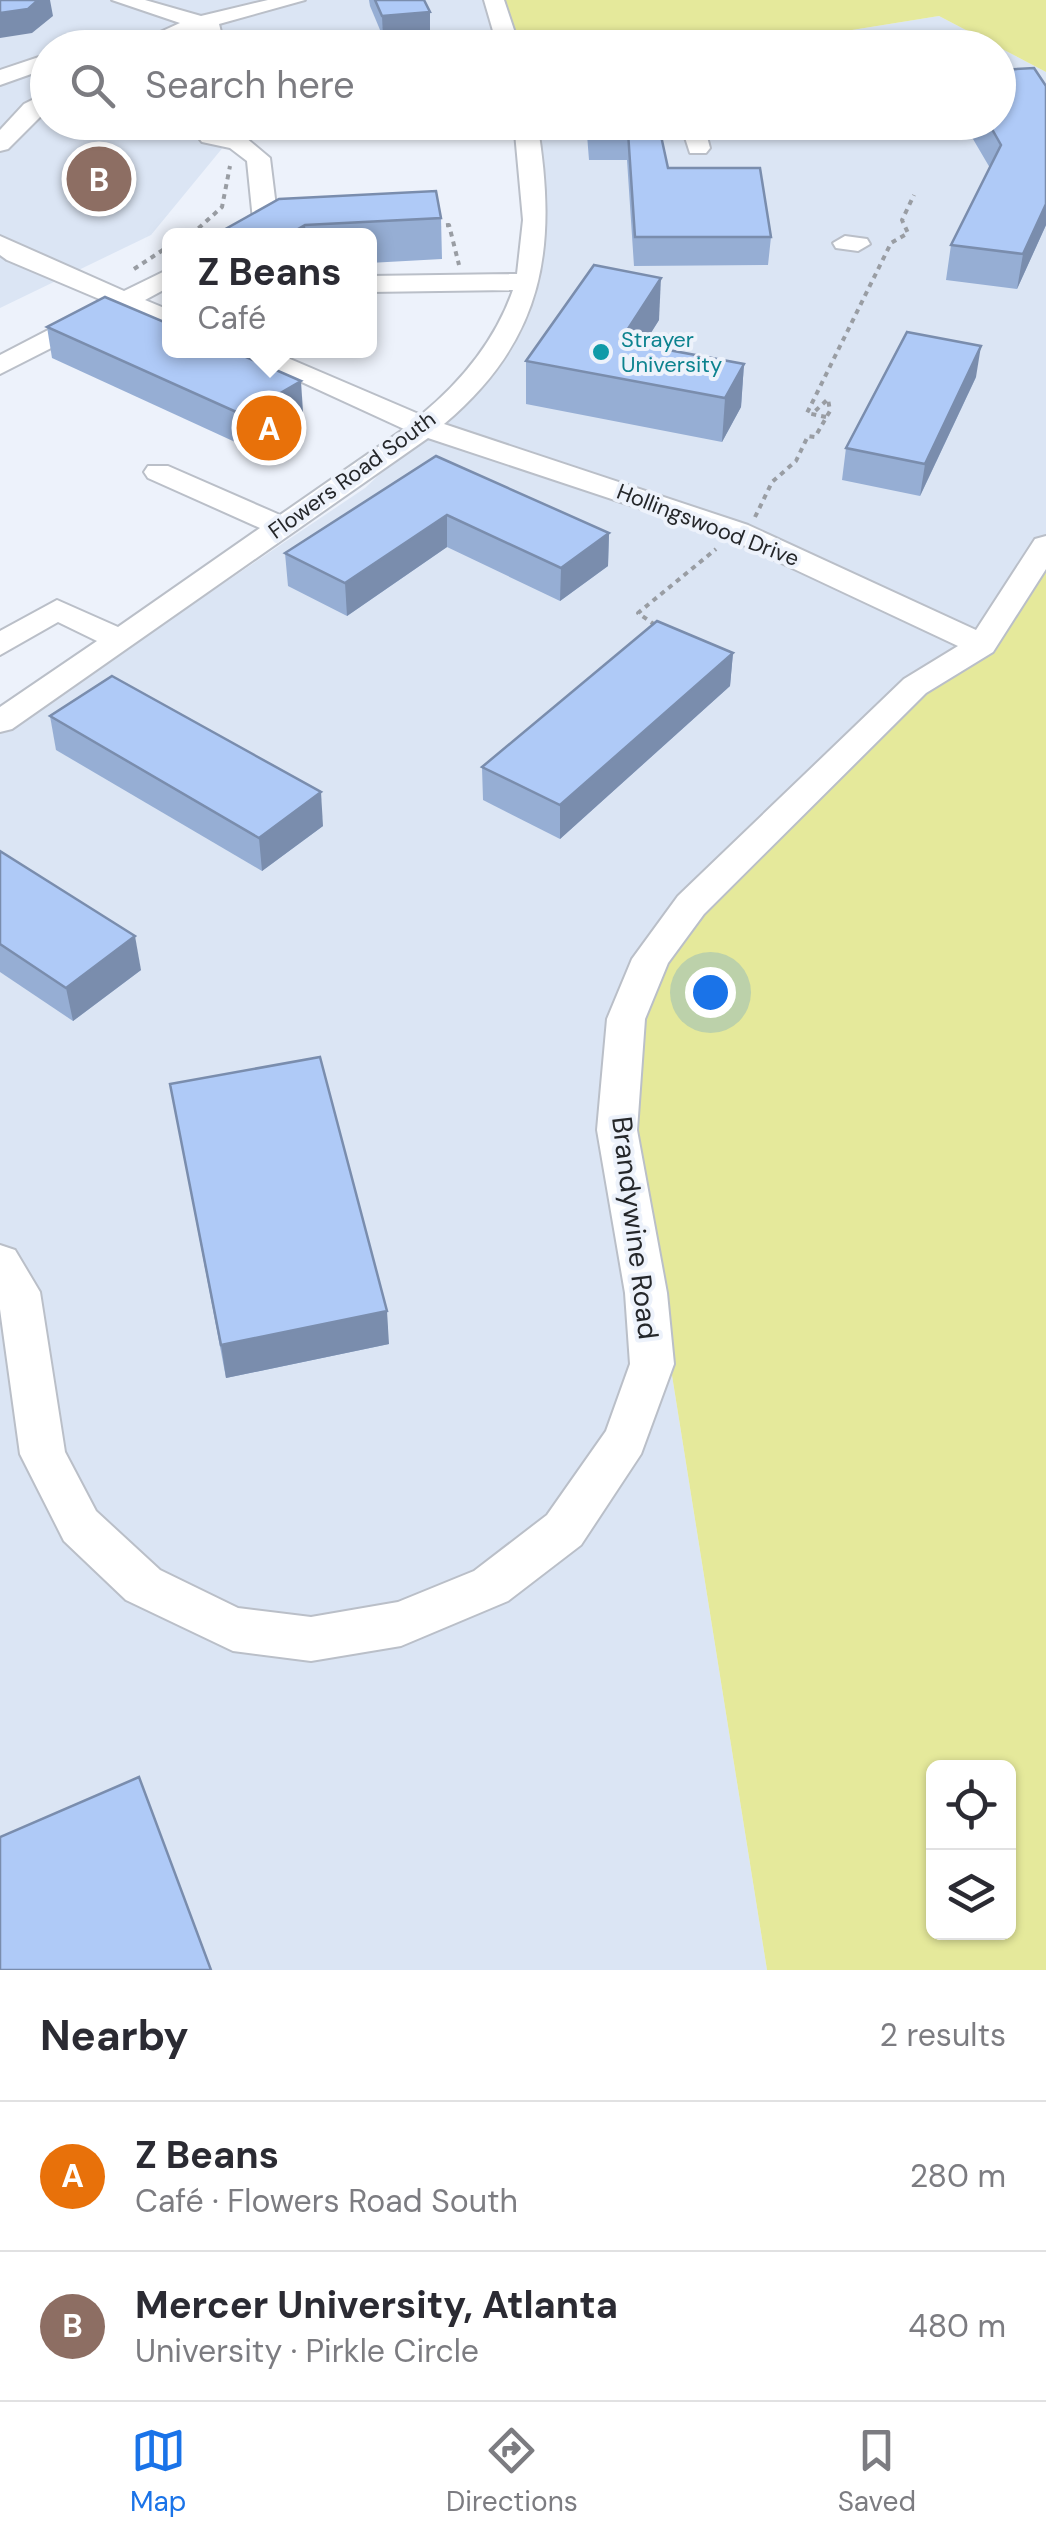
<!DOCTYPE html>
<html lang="en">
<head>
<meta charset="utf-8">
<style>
  :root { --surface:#fff; --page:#f2f2f3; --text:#2b2b33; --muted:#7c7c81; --line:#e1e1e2; --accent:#1a73e8 }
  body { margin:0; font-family:"DM Sans",sans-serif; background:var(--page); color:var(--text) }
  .controls { position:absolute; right:30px; bottom:30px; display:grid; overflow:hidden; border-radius:15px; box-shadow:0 2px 8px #0004 }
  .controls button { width:90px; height:90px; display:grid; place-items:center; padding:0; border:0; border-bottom:2px solid var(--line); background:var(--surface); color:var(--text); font:50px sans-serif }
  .you { position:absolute; left:710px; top:992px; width:35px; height:35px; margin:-25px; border:8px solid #fff; border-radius:50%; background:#1a73e8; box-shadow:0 0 0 15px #1a73e833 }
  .badge { display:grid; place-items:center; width:65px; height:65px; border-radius:50%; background:var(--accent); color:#fff; font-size:32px; font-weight:700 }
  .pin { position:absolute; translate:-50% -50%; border:5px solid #fff; box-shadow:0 2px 10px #0006 }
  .popup { position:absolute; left:162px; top:228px; width:215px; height:130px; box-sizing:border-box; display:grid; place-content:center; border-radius:15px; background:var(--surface); filter:drop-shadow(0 2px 8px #0005); font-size:32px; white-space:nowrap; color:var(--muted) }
  .popup b { font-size:38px; color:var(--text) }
  .popup::after { content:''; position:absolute; left:50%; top:100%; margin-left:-20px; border:20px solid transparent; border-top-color:var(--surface) }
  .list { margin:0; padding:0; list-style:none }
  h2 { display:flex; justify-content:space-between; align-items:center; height:130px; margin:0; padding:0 40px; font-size:42px }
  h2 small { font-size:32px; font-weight:400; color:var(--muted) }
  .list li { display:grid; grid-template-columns:65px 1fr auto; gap:30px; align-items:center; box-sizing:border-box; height:150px; padding:0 40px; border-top:2px solid var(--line) }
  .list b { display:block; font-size:38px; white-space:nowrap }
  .list p { margin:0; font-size:32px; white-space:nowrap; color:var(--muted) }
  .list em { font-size:32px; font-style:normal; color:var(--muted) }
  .icon { flex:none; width:55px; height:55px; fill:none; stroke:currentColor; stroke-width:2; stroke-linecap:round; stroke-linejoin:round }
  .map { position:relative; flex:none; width:1046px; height:1970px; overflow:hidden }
  .search { position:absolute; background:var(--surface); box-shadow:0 2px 8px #0004; left:30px; right:30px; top:30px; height:110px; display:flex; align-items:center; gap:25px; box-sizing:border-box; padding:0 35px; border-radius:55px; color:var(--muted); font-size:38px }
  .sheet { height:430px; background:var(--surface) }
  nav { display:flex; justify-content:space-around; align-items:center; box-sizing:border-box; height:140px; border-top:2px solid var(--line); background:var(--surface); font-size:28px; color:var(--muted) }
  nav a { display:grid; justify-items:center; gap:5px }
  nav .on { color:var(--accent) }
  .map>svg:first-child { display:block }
  .built { fill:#dbe5f4 }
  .green { fill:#e5e99b; fill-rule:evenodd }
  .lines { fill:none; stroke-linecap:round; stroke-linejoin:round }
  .minor-casing { stroke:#babfc8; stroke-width:4 }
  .path { stroke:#999da3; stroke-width:4; stroke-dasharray:5 5; stroke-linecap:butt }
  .minor { fill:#fff; fill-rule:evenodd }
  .wall { fill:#96aed4 }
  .shaded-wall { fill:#7a8dad }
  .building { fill:#afcaf7; stroke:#7a8dad; stroke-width:2.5 }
  .culture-dot { fill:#0f9aa8; stroke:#edf2fb; stroke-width:4 }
  .labels { text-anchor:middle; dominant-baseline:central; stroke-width:8; stroke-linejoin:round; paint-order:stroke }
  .far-culture-label { font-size:22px; fill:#0d838f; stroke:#edf2fb; text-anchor:start }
  .far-street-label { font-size:22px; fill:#25272a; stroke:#edf2fb }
  .street-label { font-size:28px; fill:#25272a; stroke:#edf2fb }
</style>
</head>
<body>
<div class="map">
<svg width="1046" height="1970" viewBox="0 0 1046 1970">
  <rect width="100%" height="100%" fill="#edf2fb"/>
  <g class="built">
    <path d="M0 0H496L506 47 48 48V122L243 123 151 235 0 308Z"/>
    <path d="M939 16 1046 72V569L1006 624 659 1294 767 1970H0V734L365 488 465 394 540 274 519 123 998 122V48L746 47Z"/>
  </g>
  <g class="green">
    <path d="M496 0H1046V72L939 16 746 47H506Z"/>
    <path d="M1046 569V1970H767L659 1294 633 1105 632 1009 696 922 920 686 1006 624ZM934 1768H1008V1932H934Z"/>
  </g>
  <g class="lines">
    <g class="minor-casing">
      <g id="minor">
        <path d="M112 0H145L201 16 268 0H305L219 24 225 48H203L200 31 156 48H125L180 23Z"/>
        <path d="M484 0H504L520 48H498Z"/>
        <path d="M48 54V68L0 85V70Z"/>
        <path d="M48 92V109L8 149 0 151V130L24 104Z"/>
        <path d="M514 122H537C558 247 545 339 444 424L748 525 976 630 1035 539 1046 536V569L993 652 926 693 704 914 668 963 645 1019 637 1130 667 1293 674 1364 641 1454 581 1545 508 1601 401 1646 311 1661 233 1651 126 1600 64 1541 20 1454 0 1309V1245L15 1250 40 1292 65 1452 96 1511 160 1570 238 1608 311 1617 398 1602 474 1571 547 1515 606 1431 630 1364 625 1293 597 1130 607 1019 632 959 678 896 904 679 958 646 726 537 428 438 12 729 0 732V707L97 641 58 622 0 655V631L57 600 118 627 260 528 148 478 144 472 148 466H168L280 515 404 429 232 350H269L421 415C462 381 495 341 513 290L369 292V276L517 274 523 220Z"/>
        <path d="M680 122H703L710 148 706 153H690Z"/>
        <path d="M210 130 245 137 270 158 278 223C266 238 249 236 232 235L253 220 247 161 230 148 202 142 198 137Z"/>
        <path d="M0 236 124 291 169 269V287L145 300 169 310V327L126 310 0 374V355L104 301 7 260 0 255Z"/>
        <path d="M845 236 867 239 870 244 858 251 836 248 833 243Z"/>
      </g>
    </g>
    <g class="path">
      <path d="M436 226 449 225 459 265"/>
      <path d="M191 235 222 207 230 166"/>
      <path d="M134 269 169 246"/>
      <path d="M826 417 807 413 891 243 908 233 902 220 914 195"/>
      <path d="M755 517 772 482 796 461 808 436 815 437 830 411 828 399 812 414"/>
      <path d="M655 625 638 613 716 549"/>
    </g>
    <use href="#minor" class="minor"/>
  </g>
  <g class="wall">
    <path d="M369 0H424L430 33 383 37 370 6Z"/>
    <path d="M1046 86V225L1017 289 946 280 951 245 990 168 963 122H998Z"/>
    <path d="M586 122H658L668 168 771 237 768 265 634 266 627 160H589Z"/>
    <path d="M279 199 441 218 442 259 369 263V236H213Z"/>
    <path d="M659 320 643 345 744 364 741 407 722 442 526 404V361Z"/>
    <path d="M47 327 303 412 246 447 52 358Z"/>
    <path d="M976 377 920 496 842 480 846 448Z"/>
    <path d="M436 456 609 533 608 566 560 601 447 547 347 616 288 586 285 553Z"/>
    <path d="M733 653 730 686 560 839 483 800 482 767Z"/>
    <path d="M50 716 323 826 262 871 56 750Z"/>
    <path d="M0 851 141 970 73 1021 0 972Z"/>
    <path d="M170 1084 389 1344 226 1378Z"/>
  </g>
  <g class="shaded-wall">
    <path d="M38 0H50L53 16 32 33 0 38V13Z"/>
    <path d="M430 12V33L383 37 382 16Z"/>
    <path d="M1046 204V225L1017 289 1023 254Z"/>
    <path d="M305 225 306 236H286Z"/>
    <path d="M661 278 659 320 622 379 620 341Z"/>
    <path d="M981 346 976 377 920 496 925 464Z"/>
    <path d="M744 364 741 407 722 442 725 398Z"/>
    <path d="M301 381 303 412 246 447 243 415Z"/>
    <path d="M447 515V547L347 616 345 583Z"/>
    <path d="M609 533 608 566 560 601 561 568Z"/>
    <path d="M733 653 730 686 560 839V805Z"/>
    <path d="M321 792 323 826 262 871 259 838Z"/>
    <path d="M135 936 141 970 73 1021 66 988Z"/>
    <path d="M387 1311 389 1344 226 1378 221 1345Z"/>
  </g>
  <g class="building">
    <path d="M0 0H38L28 9 0 13Z"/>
    <path d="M375 0H424L430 12 382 16Z"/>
    <path d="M1034 68 1046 86V204L1023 254 951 245 1001 145 988 122H998V70Z"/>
    <path d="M589 122H658L668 168H760L771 237H635L628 132 590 133Z"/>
    <path d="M436 191 441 218 305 225 286 236H213L279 199Z"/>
    <path d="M594 265 661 278 620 341 744 364 725 398 526 361Z"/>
    <path d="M105 297 169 324V350H230L301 381 243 415 47 327Z"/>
    <path d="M907 332 981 346 925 464 846 448Z"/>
    <path d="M436 456 609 533 561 568 447 515 345 583 285 553Z"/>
    <path d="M657 621 733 653 560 805 482 767Z"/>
    <path d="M112 676 321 792 259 838 50 716Z"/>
    <path d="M0 851 135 936 66 988 0 944Z"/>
    <path d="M320 1057 387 1311 221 1345 170 1084Z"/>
    <path d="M139 1777 211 1970H0V1837Z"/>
  </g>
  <circle class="culture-dot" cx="601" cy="352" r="10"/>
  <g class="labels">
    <g class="far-culture-label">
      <text x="621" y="339">Strayer<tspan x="621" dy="25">University</tspan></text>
    </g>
    <g class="far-street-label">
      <text transform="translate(352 475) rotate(-36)">Flowers Road South</text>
      <text transform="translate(708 525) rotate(21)">Hollingswood Drive</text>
    </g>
    <g class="street-label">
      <text transform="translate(635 1228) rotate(83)">Brandywine Road</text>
    </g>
  </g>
</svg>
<div class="controls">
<button><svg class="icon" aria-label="locate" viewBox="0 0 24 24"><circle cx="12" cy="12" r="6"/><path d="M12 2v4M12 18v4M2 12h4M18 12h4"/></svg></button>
<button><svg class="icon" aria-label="layers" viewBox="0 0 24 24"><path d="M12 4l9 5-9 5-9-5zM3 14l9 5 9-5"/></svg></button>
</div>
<div class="you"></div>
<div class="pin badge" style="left:269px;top:428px;background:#e8710a">A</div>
<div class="popup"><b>Z Beans</b>Café</div>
<div class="pin badge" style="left:99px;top:179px;background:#8d6e63">B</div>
<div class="search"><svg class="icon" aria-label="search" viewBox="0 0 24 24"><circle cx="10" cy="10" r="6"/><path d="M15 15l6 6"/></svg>Search here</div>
</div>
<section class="sheet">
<h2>Nearby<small>2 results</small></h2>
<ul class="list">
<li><span class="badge" style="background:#e8710a">A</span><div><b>Z Beans</b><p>Café · Flowers Road South</p></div><em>280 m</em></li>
<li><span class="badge" style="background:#8d6e63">B</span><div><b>Mercer University, Atlanta</b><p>University · Pirkle Circle</p></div><em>480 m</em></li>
</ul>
</section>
<nav>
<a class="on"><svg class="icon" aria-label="map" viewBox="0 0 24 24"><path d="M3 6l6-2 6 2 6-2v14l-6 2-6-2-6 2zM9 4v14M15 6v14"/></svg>Map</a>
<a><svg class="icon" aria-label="directions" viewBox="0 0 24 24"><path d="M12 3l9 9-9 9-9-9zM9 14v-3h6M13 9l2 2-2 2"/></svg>Directions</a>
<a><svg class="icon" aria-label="saved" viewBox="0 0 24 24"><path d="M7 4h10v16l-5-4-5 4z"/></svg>Saved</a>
</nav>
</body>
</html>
